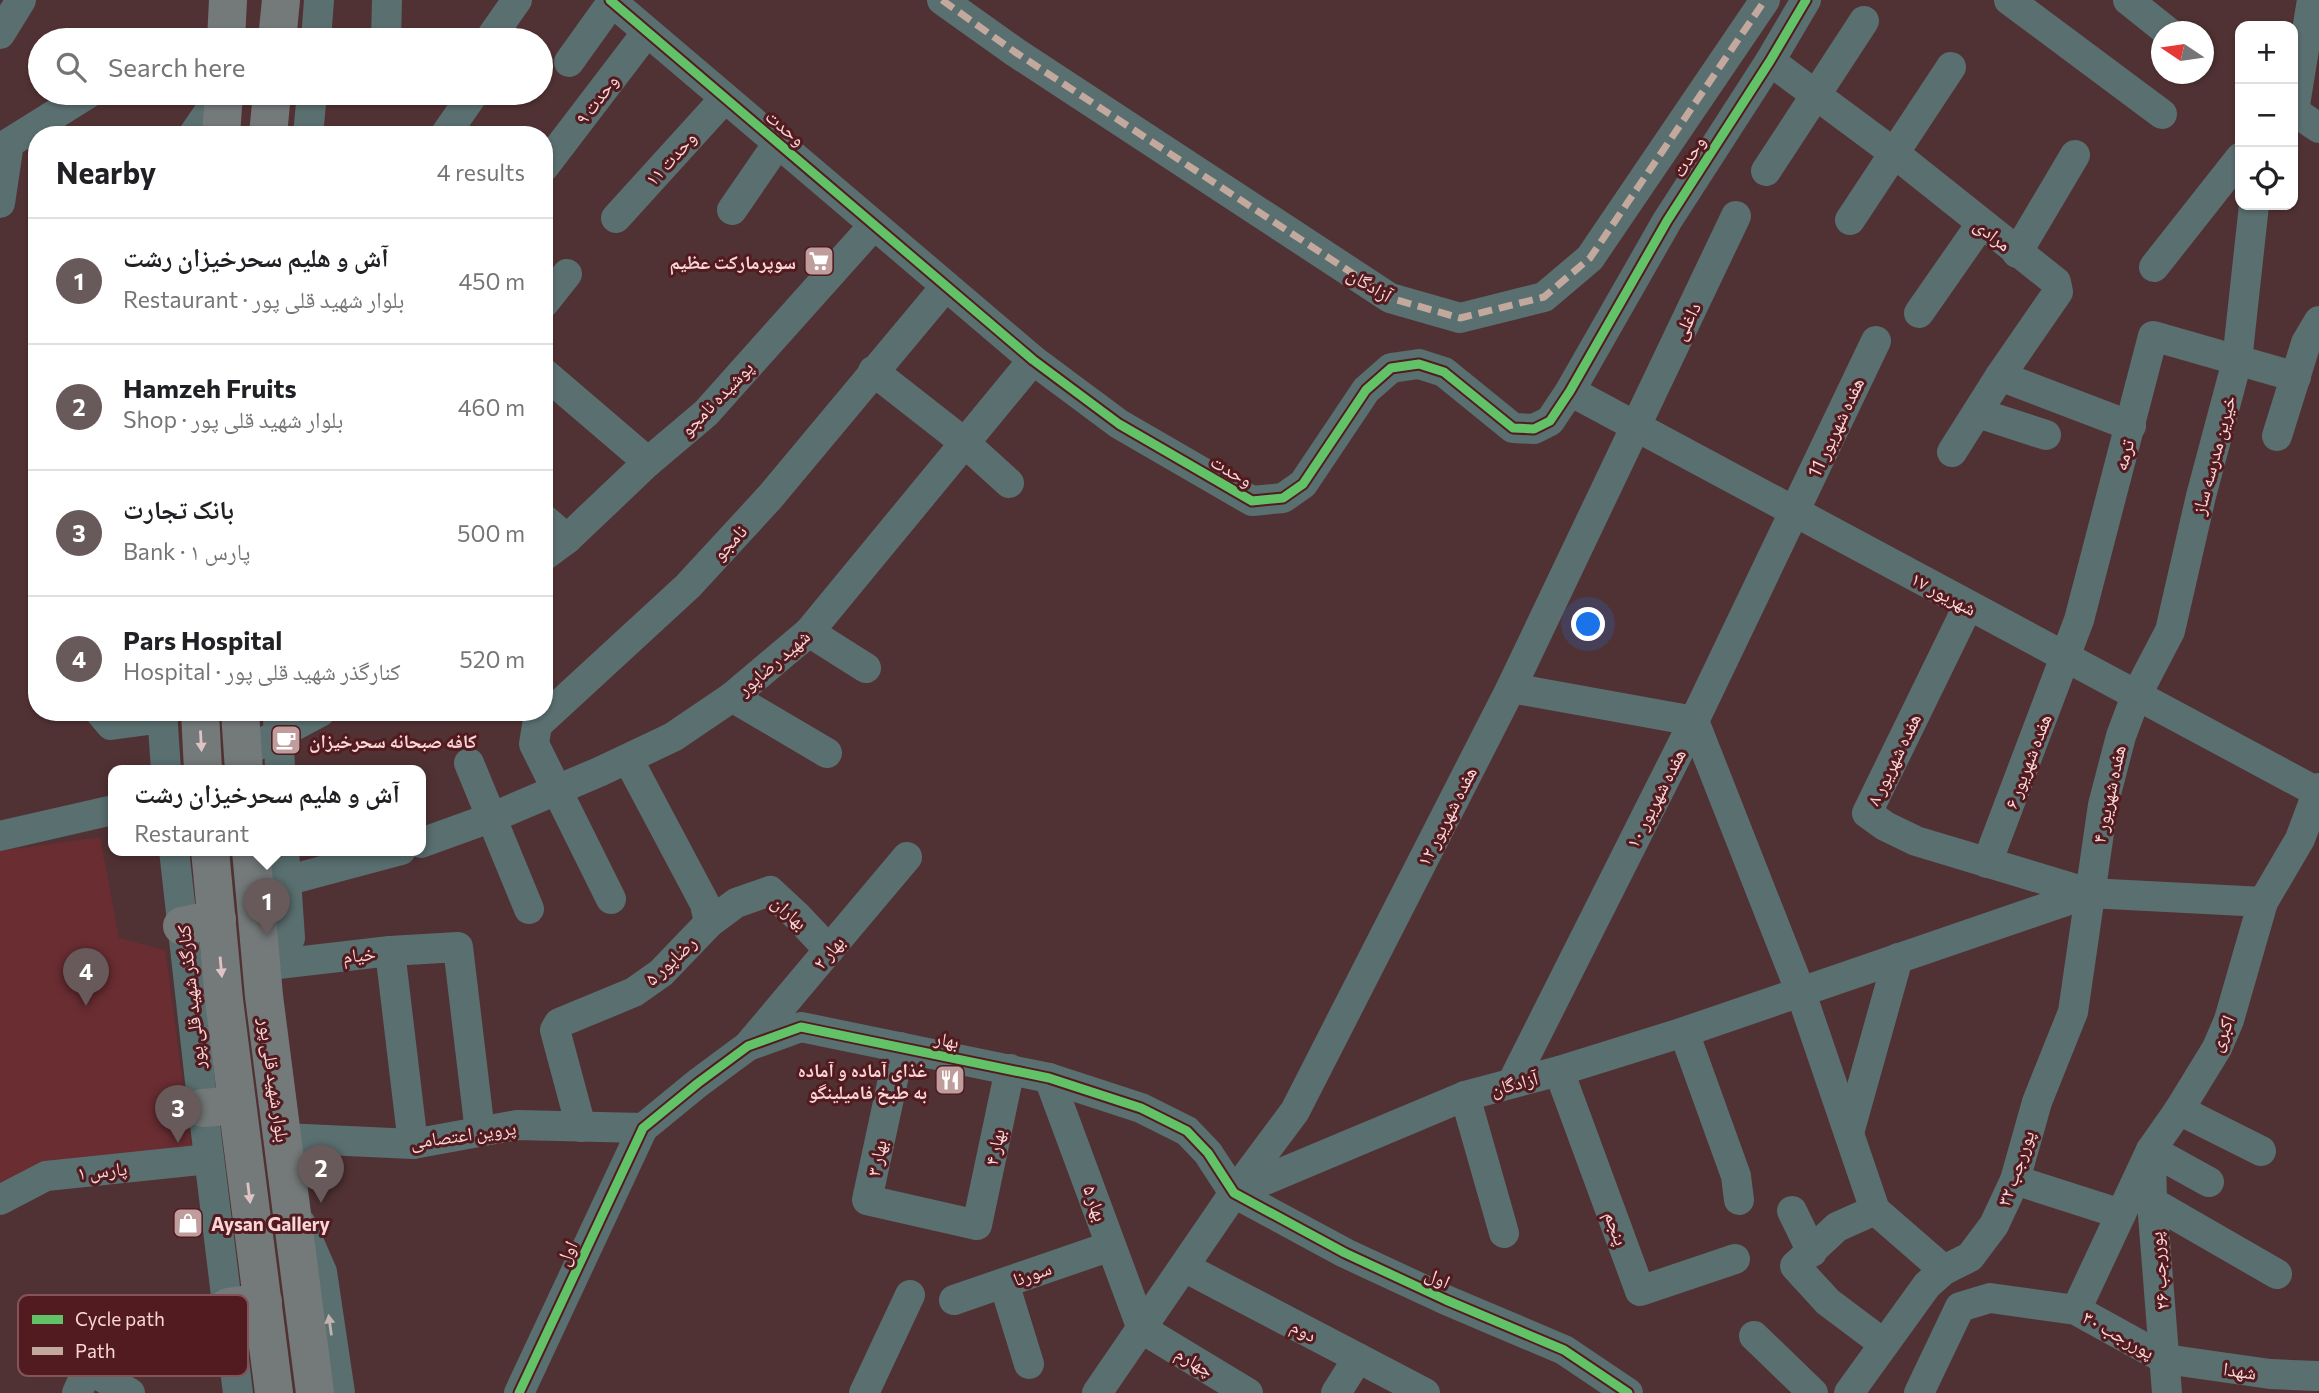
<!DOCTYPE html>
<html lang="en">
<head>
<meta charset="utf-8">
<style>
  :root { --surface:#fff; --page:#f2f2f2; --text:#202124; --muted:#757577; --line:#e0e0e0; --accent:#68595a }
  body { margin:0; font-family:Commissioner,"Noto Naskh Arabic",sans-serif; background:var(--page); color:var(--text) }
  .controls { position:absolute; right:21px; top:21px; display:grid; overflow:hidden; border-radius:14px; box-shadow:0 2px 5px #0004 }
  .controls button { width:63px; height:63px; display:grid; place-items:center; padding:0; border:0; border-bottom:2px solid var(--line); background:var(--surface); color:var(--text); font:35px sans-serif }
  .compass { position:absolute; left:2151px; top:21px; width:63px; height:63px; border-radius:50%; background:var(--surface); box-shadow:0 2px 5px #0004; rotate:283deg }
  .you { position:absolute; left:1589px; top:625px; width:24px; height:24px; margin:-18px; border:5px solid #fff; border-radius:50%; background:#1a73e8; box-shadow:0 0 0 10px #1a73e833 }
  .badge { display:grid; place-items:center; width:46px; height:46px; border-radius:50%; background:var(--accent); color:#fff; font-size:23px; font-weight:700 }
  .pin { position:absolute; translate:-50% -58px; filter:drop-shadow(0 2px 4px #0008) }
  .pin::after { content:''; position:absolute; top:37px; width:24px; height:21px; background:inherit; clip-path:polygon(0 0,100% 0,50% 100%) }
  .popup { position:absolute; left:108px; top:765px; width:318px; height:91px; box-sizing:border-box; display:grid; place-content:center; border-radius:14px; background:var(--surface); filter:drop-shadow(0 2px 5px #0005); font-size:23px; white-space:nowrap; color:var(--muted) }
  .popup b { font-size:26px; color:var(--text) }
  .popup::after { content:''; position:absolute; left:50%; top:100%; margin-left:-14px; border:14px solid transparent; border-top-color:var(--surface) }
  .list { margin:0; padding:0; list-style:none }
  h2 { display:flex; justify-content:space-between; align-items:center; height:91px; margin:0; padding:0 28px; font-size:30px }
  h2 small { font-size:23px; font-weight:400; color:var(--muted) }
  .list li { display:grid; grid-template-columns:46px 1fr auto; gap:21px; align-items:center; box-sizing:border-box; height:126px; padding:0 28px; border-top:2px solid var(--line) }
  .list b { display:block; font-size:26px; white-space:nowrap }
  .list p { margin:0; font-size:23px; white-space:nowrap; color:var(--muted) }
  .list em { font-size:23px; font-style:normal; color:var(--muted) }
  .icon { flex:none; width:38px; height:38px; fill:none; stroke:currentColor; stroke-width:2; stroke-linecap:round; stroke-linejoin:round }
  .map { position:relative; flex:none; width:2319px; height:1393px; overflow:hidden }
  .search { position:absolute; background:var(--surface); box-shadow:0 2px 5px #0004; left:28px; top:28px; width:525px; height:77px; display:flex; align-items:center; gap:18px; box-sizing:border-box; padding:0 24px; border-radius:38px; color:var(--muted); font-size:26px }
  .panel { position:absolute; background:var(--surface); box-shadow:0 2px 5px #0004; left:28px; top:126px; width:525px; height:595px; border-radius:28px }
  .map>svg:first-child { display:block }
  .built { fill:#692d32 }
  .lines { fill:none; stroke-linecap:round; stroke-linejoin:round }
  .minor { stroke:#5a6f70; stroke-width:30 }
  .highway { stroke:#74797a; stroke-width:38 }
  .quiet { stroke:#c3a89e; stroke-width:7; stroke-dasharray:14 7; stroke-linecap:butt }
  .cycleway-casing { stroke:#521b20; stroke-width:13 }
  .cycleway { stroke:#61c268; stroke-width:9 }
  .oneway { fill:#dfc3c4 }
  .oneway2 { fill:#c2b2b2 }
  .labels { text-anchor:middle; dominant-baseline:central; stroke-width:6; stroke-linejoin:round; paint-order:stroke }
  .street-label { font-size:19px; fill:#fad6d6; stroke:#521b20 }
  .poi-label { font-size:19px; font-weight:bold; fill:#fad6d6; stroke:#521b20; text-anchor:end }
  .key { fill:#521b20; stroke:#845357; stroke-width:2 }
  .key-label { font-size:19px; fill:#fad6d6 }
</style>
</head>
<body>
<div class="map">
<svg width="2319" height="1393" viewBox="0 0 2319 1393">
  <rect width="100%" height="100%" fill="#513234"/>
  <path class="built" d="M100 837 119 938 165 950 192 1151 63 1168 0 1183V851Z"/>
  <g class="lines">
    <g class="minor">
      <path d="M610 0 1033 360 1119 424 1252 501 1283 498 1303 484 1366 390 1391 368 1419 364 1444 372 1513 428 1534 429 1550 421 1570 391 1667 221 1770 61 1806 0"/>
      <path d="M942 0 1015 52 1390 298 1460 318 1544 297 1590 258 1765 0"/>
      <path d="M2009 0 2162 114"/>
      <path d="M2128 0 2168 32"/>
      <path d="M0 34 21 0"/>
      <path d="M316 40 319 0"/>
      <path d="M386 40 387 0"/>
      <path d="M489 40 517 0"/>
      <path d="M1770 61 1894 153 2056 282 2058 292 2000 376 1952 452"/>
      <path d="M569 62 612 2"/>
      <path d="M2295 112 2319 128"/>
      <path d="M2293 117 2312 0"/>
      <path d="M193 135 222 93"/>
      <path d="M308 135 312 93"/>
      <path d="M445 135 474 93"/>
      <path d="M544 167 647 32"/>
      <path d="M1766 171 1864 21"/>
      <path d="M0 203 9 143 89 93"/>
      <path d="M732 210 778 143"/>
      <path d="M616 218 725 98"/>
      <path d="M1850 220 1951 67"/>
      <path d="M2017 253 2075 155"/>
      <path d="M2154 267 2240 158"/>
      <path d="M544 303 567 274"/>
      <path d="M1919 313 1981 224"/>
      <path d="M873 371 965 443 1009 483"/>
      <path d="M544 373 648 462"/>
      <path d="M2000 376 2131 426"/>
      <path d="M1570 391 2319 793"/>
      <path d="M1978 413 2046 435"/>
      <path d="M2277 436 2306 343 2319 321"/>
      <path d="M544 519 567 539"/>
      <path d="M544 556 567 539 648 462 706 413 874 225"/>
      <path d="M1968 606 1867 813 1885 826 1916 841 2089 893"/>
      <path d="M809 632 866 668"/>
      <path d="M1511 688 1694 721 1801 993 1875 1210"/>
      <path d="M732 697 827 753"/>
      <path d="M100 712 111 725 163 718"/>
      <path d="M162 712 166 770"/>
      <path d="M278 718 280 770"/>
      <path d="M243 753 320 712"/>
      <path d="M469 763 529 909"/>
      <path d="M0 836 113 810"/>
      <path d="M421 843 493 817 599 772 673 737 732 697 809 632 1033 360"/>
      <path d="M174 850 203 1108 238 1393"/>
      <path d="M1987 863 2079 620 2153 336 2296 377"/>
      <path d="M285 881 401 850"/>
      <path d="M611 899 534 744 537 725 688 586 770 497 946 286"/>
      <path d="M709 923 736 903 770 891 797 916 829 950"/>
      <path d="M390 951 413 1144"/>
      <path d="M261 966 390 951 458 947 480 1132"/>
      <path d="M261 966 290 938 284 850"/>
      <path d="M1684 1032 1736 1176 1739 1200"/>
      <path d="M748 1046 907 857"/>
      <path d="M900 1047 867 1200 977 1225 1010 1069"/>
      <path d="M1559 1071 1640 1291 1735 1259"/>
      <path d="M1049 1078 1142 1329 1248 1393"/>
      <path d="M1512 1083 1694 721 1876 341"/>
      <path d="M1465 1096 1504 1233"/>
      <path d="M2179 1110 2261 1151"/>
      <path d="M581 1127 555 1030 559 1023 634 992 661 973 709 923 705 904 628 759"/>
      <path d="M1849 1133 1898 958"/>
      <path d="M283 1138 413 1144 517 1125 643 1128"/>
      <path d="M2151 1150 2209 1182"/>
      <path d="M2151 1157 2152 1202 2167 1393"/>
      <path d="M2015 1180 2121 1214"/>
      <path d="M1234 1193 1465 1096 1559 1071 1684 1032 2089 893 2263 902"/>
      <path d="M0 1200 46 1176 209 1159"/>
      <path d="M2152 1202 2277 1274"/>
      <path d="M1792 1211 1812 1252"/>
      <path d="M301 1224 322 1272 340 1393"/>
      <path d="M1184 1267 1425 1393"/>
      <path d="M1004 1283 1029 1364"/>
      <path d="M954 1300 1111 1246"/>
      <path d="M2076 1310 2151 1150 2179 1110 2217 1048 2229 1020 2263 902 2300 839 2319 788"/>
      <path d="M1754 1336 1813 1393"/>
      <path d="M1884 1344 1828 1302 1795 1266 1837 1227 1875 1210 1944 1270"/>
      <path d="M77 1393 88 1369 130 1393"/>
      <path d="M519 1393 643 1128 698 1083 748 1046 801 1027 1049 1078 1141 1108 1187 1131 1208 1153 1234 1193 1345 1253 1446 1300 1564 1350 1628 1393"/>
      <path d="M864 1393 910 1295"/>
      <path d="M1097 1393 1234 1193 1295 1111 1511 688 1736 216"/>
      <path d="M1336 1393 1358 1358"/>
      <path d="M1849 1393 1927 1285 1944 1270 1970 1257 1994 1225 2015 1180 2037 1102 2073 1012 2103 805 2121 736 2136 696 2170 631 2201 496 2237 361 2254 205"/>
      <path d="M1919 1393 1960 1307 1990 1298 2076 1310 2165 1359 2270 1374 2316 1376"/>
    </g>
    <g class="highway">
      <path d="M226 40 228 0"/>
      <path d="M277 40 281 0"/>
      <path d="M221 135 224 93"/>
      <path d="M268 135 272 93"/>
      <path d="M200 712 203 770"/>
      <path d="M240 712 244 770"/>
      <path d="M210 850 224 1000 274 1393"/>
      <path d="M251 850 264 996 315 1393"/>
      <path d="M182 926 217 919"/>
      <path d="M203 1108 237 1105"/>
      <path d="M228 1307 263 1302"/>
    </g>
    <path class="quiet" d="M942 0 1015 52 1390 298 1460 318 1544 297 1590 258 1765 0"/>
    <g class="cycleway-casing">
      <g id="cycleway">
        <path d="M610 0 1033 360 1119 424 1252 501 1283 498 1303 484 1366 390 1391 368 1419 364 1444 372 1513 428 1534 429 1550 421 1570 391 1667 221 1770 61 1806 0"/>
        <path d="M519 1393 643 1128 698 1083 748 1046 801 1027 1049 1078 1141 1108 1187 1131 1208 1153 1234 1193 1345 1253 1446 1300 1564 1350 1628 1393"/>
      </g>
    </g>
    <use href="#cycleway" class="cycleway"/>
  </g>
  <defs><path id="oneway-solid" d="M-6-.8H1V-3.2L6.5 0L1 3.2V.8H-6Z" transform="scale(1.75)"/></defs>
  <g class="oneway">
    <use href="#oneway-solid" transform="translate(201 741) rotate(87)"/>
    <use href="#oneway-solid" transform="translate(221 967) rotate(85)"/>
    <use href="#oneway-solid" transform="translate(249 1193) rotate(83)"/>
  </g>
  <use class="oneway2" href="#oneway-solid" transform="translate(330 1325) rotate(-98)"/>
  <defs>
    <g id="supermarket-square" transform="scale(1.575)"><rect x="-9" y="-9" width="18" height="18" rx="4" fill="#bf9d9d" stroke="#521b20"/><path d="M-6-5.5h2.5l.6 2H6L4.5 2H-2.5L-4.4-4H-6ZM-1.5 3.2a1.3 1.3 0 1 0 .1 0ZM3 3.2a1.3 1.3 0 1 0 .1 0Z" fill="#fff"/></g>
    <g id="cafe-square" transform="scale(1.575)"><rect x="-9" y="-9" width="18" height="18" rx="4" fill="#bf9d9d" stroke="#521b20"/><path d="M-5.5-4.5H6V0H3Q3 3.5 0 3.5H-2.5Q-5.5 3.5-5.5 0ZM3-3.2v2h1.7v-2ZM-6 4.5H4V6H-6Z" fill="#fff"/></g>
    <g id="restaurant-square" transform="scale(1.575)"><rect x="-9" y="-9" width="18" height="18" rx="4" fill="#bf9d9d" stroke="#521b20"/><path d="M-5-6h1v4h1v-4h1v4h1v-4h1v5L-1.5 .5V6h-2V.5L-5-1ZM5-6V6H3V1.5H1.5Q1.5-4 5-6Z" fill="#fff"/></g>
    <g id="shop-square" transform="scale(1.575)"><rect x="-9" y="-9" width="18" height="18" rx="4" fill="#bf9d9d" stroke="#521b20"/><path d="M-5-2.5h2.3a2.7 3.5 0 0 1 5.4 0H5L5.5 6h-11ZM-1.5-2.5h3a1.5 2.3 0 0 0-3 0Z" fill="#fff"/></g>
  </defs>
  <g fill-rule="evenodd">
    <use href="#supermarket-square" x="819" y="261"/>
    <use href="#cafe-square" x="286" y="740"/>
    <use href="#restaurant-square" x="950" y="1080"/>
    <use href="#shop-square" x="188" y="1223"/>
  </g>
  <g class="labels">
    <g class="street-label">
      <text transform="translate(596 99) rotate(-53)">وحدت ۹</text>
      <text transform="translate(786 127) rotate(40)">وحدت</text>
      <text transform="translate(1688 156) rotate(-57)">وحدت</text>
      <text transform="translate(670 158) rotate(-48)">وحدت ۱۱</text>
      <text transform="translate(1993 234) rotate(38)">مرادی</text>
      <text transform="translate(1370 284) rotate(31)">آزادگان</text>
      <text transform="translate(1686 321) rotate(-64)">داغلی</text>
      <text transform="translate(716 398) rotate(-46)">پوشیده نامجو</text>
      <text transform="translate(1835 427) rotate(-65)">هفده شهریور 11</text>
      <text transform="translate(2123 455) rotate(-75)">ترمه</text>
      <text transform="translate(2213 455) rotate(-75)">خیرین مدرسه ساز</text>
      <text transform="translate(1232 470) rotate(30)">وحدت</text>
      <text transform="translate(729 542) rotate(-47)">نامجو</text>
      <text transform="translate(1944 593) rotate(28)">۱۷ شهریور</text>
      <text transform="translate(773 662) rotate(-41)">شهید رضاپور</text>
      <text transform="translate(1893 759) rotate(-64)">هفده شهریور ۸</text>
      <text transform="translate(2027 761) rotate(-69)">هفده شهریور ۶</text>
      <text transform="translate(2108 794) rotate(-78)">هفده شهریور ۴</text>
      <text transform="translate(1655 798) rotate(-63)">هفده شهریور ۱۰</text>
      <text transform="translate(1446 816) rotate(-63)">هفده شهریور ۱۲</text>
      <text transform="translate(790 912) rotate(42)">بهاران</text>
      <text transform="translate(828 952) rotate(-50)">بهار ۲</text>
      <text transform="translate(359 954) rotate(-7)">خیام</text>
      <text transform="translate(670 960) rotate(-43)">رضاپور ۵</text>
      <text transform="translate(190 997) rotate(-96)">کنارگذر شهید قلی پور</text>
      <text transform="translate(2221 1033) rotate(-67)">اکبری</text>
      <text transform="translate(947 1039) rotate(11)">بهار</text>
      <text transform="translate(275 1080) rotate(82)">بلوار شهید قلی پور</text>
      <text transform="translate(1514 1083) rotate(-15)">آزادگان</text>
      <text transform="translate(463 1134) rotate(-8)">پروین اعتصامی</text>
      <text transform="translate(994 1147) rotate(-78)">بهار ۴</text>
      <text transform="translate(876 1158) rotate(-78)">بهار ۳</text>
      <text transform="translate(2015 1168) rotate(-71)">پوررجب ۳۲</text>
      <text transform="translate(102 1170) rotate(-6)">پارس ۱</text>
      <text transform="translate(1096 1203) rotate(70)">بهار ۵</text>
      <text transform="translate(1617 1228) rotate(70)">پنجم</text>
      <text transform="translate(566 1253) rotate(-65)">اول</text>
      <text transform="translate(2158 1271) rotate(-95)">پوررجب ۲۶</text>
      <text transform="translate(1032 1273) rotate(-19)">سورنا</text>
      <text transform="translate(1438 1277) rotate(25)">اول</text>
      <text transform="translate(1304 1330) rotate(28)">دوم</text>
      <text transform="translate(2119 1334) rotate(29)">پوررجب ۳۰</text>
      <text transform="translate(1195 1361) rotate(31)">چهارم</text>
      <text transform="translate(2240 1370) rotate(8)">شهدا</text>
    </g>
    <g class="poi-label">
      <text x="796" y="261">سوپرمارکت عظیم</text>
      <text x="309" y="740" text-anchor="start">کافه صبحانه سحرخیزان</text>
      <text x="927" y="1069">غذای آماده و آماده<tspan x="927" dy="22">به طبخ فامیلینگو</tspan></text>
      <text x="211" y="1223" text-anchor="start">Aysan Gallery</text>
    </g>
  </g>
  <rect x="18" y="1295" width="230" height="81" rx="10" class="key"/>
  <rect x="32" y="1315" width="31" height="9" fill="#61c268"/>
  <rect x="32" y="1347" width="31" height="8" fill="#c3a89e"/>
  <g class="key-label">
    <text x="75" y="1326">Cycle path</text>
    <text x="75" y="1358">Path</text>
  </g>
</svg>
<div class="controls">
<button>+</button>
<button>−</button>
<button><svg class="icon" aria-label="locate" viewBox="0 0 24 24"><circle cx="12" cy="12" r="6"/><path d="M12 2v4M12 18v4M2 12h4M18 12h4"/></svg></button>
</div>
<svg class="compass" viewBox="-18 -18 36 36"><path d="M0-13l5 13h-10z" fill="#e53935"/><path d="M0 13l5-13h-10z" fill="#757577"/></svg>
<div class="you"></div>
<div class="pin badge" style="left:267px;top:936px">1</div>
<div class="popup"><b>آش و هلیم سحرخیزان رشت</b>Restaurant</div>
<div class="pin badge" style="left:321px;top:1203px">2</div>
<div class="pin badge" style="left:178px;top:1143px">3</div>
<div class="pin badge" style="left:86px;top:1006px">4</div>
<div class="search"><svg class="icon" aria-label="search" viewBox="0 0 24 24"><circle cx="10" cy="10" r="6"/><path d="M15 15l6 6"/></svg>Search here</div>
<section class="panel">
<h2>Nearby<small>4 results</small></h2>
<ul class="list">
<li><span class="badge">1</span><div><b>آش و هلیم سحرخیزان رشت</b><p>Restaurant · بلوار شهید قلی پور</p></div><em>450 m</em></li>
<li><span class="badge">2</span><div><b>Hamzeh Fruits</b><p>Shop · بلوار شهید قلی پور</p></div><em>460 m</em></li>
<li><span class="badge">3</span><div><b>بانک تجارت</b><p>Bank · پارس ۱</p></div><em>500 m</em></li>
<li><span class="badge">4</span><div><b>Pars Hospital</b><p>Hospital · کنارگذر شهید قلی پور</p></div><em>520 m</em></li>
</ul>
</section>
</div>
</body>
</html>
